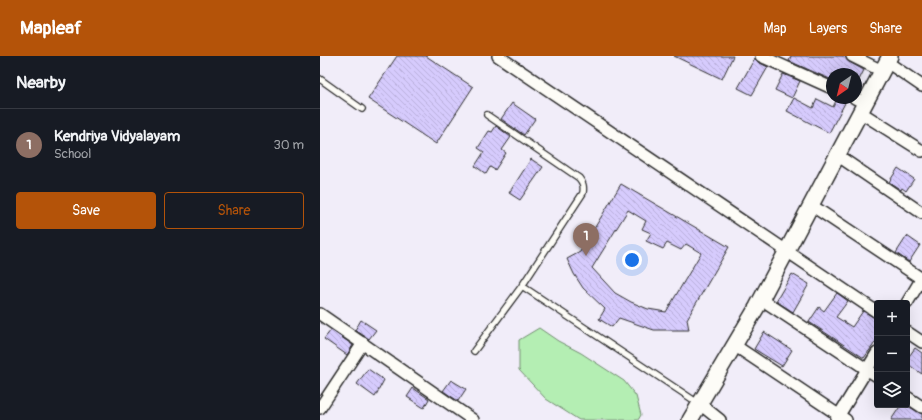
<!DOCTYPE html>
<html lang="en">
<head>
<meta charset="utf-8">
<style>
  :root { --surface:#171b24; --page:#20242c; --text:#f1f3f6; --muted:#9ea1a6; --line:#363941; --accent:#b45309 }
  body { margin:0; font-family:Pangolin,sans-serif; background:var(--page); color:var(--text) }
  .controls { position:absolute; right:12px; bottom:12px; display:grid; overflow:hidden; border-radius:4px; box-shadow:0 4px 16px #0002 }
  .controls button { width:36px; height:36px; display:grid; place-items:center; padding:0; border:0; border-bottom:1px solid var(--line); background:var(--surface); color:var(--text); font:20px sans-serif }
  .compass { position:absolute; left:506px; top:12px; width:36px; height:36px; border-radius:50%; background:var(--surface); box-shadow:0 4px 16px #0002; rotate:215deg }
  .you { position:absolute; left:312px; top:204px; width:14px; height:14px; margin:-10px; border:3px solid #fff; border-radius:50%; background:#1a73e8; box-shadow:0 0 0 6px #1a73e833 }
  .badge { display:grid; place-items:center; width:26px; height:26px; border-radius:50%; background:var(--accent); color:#fff; font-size:13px; font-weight:700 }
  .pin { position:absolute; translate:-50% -33px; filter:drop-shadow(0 1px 2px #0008) }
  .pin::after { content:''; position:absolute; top:21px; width:14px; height:12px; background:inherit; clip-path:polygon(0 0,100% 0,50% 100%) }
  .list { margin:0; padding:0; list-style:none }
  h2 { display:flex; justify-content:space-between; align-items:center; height:52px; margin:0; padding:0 16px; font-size:17px }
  h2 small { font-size:13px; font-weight:400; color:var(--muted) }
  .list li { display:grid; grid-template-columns:26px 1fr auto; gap:12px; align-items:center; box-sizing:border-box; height:72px; padding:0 16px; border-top:1px solid var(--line) }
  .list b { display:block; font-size:15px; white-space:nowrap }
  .list p { margin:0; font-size:13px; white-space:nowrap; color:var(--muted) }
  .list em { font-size:13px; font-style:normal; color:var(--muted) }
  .actions { display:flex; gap:8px; padding:12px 16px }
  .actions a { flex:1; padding:9px 0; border:1px solid var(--accent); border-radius:4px; text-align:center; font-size:14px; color:var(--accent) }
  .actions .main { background:var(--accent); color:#fff }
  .icon { flex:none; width:22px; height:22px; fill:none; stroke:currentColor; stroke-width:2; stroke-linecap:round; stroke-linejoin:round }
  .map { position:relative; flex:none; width:602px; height:364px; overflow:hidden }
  header { display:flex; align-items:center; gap:24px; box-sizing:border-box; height:56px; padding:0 20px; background:var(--accent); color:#fff }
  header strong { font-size:19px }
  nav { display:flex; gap:22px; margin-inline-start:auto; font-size:14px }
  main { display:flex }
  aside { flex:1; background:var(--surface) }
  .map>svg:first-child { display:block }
  .grass { fill:#b4eeb3; stroke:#708c6f }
  .building { fill:url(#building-back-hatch); stroke:#2b2b2b; fill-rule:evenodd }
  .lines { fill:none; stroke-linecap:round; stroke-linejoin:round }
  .lane-casing { stroke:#2b2b2b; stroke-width:8 }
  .street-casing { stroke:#2b2b2b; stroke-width:14 }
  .secondary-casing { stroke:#2b2b2b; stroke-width:18 }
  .lane { stroke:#fdfcf7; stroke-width:5.5 }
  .street { stroke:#fdfcf7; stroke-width:11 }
  .secondary { stroke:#fdfcf7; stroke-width:15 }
</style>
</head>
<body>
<header>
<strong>Mapleaf</strong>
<nav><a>Map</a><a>Layers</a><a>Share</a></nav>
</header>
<main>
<aside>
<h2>Nearby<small></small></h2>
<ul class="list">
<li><span class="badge" style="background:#8d6e63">1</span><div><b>Kendriya Vidyalayam</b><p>School</p></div><em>30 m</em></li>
</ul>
<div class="actions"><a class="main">Save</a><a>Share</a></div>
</aside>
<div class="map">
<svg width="602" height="364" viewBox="0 0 602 364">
  <defs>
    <pattern id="building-back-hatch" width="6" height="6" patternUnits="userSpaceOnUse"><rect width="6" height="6" fill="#d6cbfd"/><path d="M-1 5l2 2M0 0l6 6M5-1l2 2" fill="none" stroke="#b8aed9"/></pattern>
  </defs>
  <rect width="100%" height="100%" fill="#f1edf9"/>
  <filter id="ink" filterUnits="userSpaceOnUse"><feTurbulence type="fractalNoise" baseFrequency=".025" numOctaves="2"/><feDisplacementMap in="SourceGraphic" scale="8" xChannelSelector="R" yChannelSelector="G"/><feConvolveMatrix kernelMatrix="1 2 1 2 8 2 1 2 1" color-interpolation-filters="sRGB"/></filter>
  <g filter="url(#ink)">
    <path class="grass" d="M219 272 238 285 261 297 304 325 316 340 321 359 318 364H259L226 343 199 314V284Z"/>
    <g class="building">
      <path d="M77 0H106L153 31 116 88 48 43Z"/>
      <path d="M354 0H413L402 23Z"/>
      <path d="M471 0H525L529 6 544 14 536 30V18H512V24L469 5Z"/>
      <path d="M435 2 438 6 448 11 432 39 418 32Z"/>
      <path d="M463 18 480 25 472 42 455 34Z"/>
      <path d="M474 42 493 52 497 43 513 51 517 43 525 47 509 77 467 55Z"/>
      <path d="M192 47 215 63 204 79 181 63Z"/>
      <path d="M176 70 191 81 182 94 186 97 175 114 170 111 166 118 155 110 164 96 158 92 169 75 172 76Z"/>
      <path d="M211 103 223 111 200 144 189 137Z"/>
      <path d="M578 112 594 123 586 135 582 132 581 134 569 126Z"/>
      <path d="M301 128 409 191 367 263 369 274H334L299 262 292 271 279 263 285 253 263 232 254 218 247 203 260 196ZM308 154 326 165 322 173 331 177 326 185 343 193 347 187 361 194 366 188 381 197 346 256 328 253 311 246 295 237 272 212Z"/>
      <path d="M587 180 600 189 589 206 576 197Z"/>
      <path d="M472 218 489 228 473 256 456 245Z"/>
      <path d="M517 237 528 245 516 261 532 271 543 255 557 263V284L544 302 489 266 499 251 504 255Z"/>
      <path d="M41 264 56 274 49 283 35 274Z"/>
      <path d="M11 274 33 289 27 299 4 283Z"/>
      <path d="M444 276 472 294 462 310 434 293Z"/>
      <path d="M595 292 602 297V318L587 308V303Z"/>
      <path d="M48 313 64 324 55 341 37 328Z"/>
      <path d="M131 324 146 333 138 345 123 335Z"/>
      <path d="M93 332 109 343 104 352 87 341Z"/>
      <path d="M581 349H586L602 358V364H571Z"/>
    </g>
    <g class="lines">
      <g class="lane-casing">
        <g id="lane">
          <path d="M0 23 42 53"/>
          <path d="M202 230 378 347"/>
          <path d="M154 295 202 230 263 137C264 130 263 127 259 122L167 59"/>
        </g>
      </g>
      <g class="street-casing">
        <g id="street">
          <path d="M178 0 557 256"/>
          <path d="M441 0 512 32"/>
          <path d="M532 0 562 15"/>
          <path d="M567 6 602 30"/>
          <path d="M535 42 545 47"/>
          <path d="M540 56 602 95"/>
          <path d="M517 99 602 157"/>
          <path d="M491 149 602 223"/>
          <path d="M441 243 557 320"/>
          <path d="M587 247 602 222"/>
          <path d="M0 258 153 364"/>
          <path d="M587 276 602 286"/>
          <path d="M414 289 526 364"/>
          <path d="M587 341 602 351"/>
          <path d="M380 348 400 364"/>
          <path d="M0 352 43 287"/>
          <path d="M516 364 557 297"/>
        </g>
      </g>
      <g class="secondary-casing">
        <path id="secondary" d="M370 364 437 251 570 0"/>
      </g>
      <use href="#lane" class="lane"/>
      <use href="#street" class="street"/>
      <use href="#secondary" class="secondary"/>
    </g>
  </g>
</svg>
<div class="controls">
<button>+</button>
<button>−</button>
<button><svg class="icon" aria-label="layers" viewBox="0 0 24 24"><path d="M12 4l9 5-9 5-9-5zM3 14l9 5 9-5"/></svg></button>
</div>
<svg class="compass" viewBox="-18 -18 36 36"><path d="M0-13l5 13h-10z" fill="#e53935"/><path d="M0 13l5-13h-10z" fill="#9ea1a6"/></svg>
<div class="you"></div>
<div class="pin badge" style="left:266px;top:200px;background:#8d6e63">1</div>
</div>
</main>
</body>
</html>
